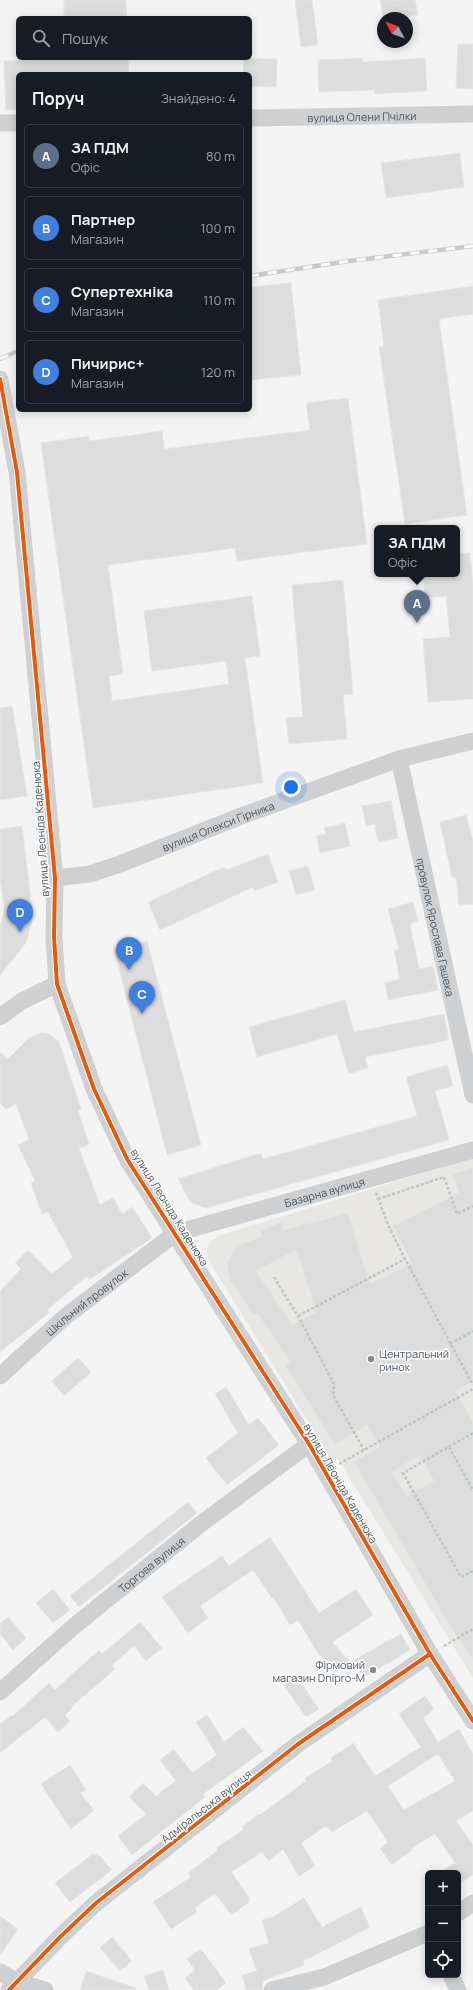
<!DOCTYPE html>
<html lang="uk">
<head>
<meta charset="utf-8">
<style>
  :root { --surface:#171b24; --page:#20242c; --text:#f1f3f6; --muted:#9ea1a6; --line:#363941; --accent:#0b8043 }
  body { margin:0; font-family:Manrope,sans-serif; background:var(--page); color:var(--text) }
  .controls { position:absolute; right:12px; bottom:12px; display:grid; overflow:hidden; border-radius:6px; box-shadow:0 2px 10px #0003 }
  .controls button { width:36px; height:36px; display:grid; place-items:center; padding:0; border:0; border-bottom:1px solid var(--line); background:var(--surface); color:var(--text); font:20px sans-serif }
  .compass { position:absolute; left:377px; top:12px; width:36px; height:36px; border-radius:50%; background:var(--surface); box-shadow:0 2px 10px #0003; rotate:311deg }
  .you { position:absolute; left:291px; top:787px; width:14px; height:14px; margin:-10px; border:3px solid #fff; border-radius:50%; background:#1a73e8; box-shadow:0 0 0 6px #1a73e833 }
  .badge { display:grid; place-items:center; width:26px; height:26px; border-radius:50%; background:var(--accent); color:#fff; font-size:13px; font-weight:700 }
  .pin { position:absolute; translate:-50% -33px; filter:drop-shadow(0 1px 2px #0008) }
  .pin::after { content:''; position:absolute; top:21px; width:14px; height:12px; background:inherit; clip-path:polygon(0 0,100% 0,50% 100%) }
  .popup { position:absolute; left:374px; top:525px; width:86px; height:52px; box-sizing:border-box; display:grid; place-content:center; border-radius:6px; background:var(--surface); filter:drop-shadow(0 1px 3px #0005); font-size:13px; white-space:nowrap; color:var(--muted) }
  .popup b { font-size:15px; color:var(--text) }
  .popup::after { content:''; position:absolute; left:50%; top:100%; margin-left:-8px; border:8px solid transparent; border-top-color:var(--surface) }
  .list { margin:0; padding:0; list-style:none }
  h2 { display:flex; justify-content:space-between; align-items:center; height:52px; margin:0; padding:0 16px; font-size:17px }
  h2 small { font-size:13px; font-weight:400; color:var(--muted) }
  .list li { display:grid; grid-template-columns:26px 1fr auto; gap:12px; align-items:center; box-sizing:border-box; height:64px; margin:0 8px 8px; padding:0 8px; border:1px solid var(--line); border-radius:6px }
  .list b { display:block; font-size:15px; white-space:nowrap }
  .list p { margin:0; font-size:13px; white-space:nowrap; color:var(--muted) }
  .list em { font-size:13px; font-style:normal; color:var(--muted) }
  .icon { flex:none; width:22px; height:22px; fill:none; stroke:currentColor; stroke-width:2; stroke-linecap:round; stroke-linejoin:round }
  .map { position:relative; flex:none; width:473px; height:1990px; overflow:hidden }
  .search { position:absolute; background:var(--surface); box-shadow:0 2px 10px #0003; left:16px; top:16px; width:236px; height:44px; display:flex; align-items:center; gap:10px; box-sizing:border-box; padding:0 14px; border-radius:6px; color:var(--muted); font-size:15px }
  .panel { position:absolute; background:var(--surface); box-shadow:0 2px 10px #0003; left:16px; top:72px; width:236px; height:340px; border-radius:6px }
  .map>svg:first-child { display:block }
  .commercial { fill:#e8e7e3 }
  .building { fill:#ddddde; stroke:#e5e6e7; fill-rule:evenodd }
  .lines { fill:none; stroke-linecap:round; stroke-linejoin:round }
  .path { stroke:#bcc7c4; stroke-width:2.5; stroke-dasharray:3 2; stroke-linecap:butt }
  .minor { stroke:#ced0d2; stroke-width:17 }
  .rail-casing { stroke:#c9cacc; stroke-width:4.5 }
  .rail { stroke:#fff; stroke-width:3; stroke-dasharray:9; stroke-linecap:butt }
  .cycleway-casing { stroke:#fff; stroke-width:6 }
  .cycleway { stroke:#e8590c; stroke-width:4 }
  .poi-dot { fill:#868d94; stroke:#fff; stroke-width:1.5 }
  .labels { text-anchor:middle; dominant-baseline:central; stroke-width:3; stroke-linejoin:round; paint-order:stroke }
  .street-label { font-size:11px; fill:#4a5661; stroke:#fff }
  .poi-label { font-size:11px; fill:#4a5661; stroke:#fff; text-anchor:start }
</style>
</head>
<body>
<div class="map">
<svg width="473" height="1990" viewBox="0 0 473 1990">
  <rect width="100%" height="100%" fill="#f4f4f4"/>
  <path class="commercial" d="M473 1158V1678L338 1459 332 1461 208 1259 207 1248 210 1242 218 1236Z"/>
  <g class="building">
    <path d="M64 0H126L127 18H64Z"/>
    <path d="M295 0H312L318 45 301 47Z"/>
    <path d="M380 0H415L418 15 383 18Z"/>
    <path d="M458 44H473V89L456 88Z"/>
    <path d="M71 58H128L129 74H18V109L6 110 4 61Z"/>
    <path d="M244 58 277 59 276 87 250 86V74H243Z"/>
    <path d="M363 58V62L425 58 427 91 375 94 374 90 319 92 318 60Z"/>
    <path d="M460 153 464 187 386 198 381 163Z"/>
    <path d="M291 283 301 375 250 380V287Z"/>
    <path d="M473 286V314L439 319 467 515 405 524 379 347 384 346 378 300Z"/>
    <path d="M348 398 367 544 237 561 235 548 108 565 123 674 109 676 112 701 229 684 226 661 152 671 144 611 252 596 260 656 245 658 263 783 93 808 41 443 89 436 90 441 162 431 164 449 310 430 306 403Z"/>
    <path d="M470 553 473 586V699L428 702 423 639 450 637 446 596 425 598 423 574H457V554Z"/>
    <path d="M343 580 353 694 343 695 347 739 289 744 286 718 303 717 292 585Z"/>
    <path d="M12 706 27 796 0 800V708Z"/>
    <path d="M391 801 398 838 378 842 375 824 366 826 362 806Z"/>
    <path d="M466 815 473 841V904L459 905 456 877H452L440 822Z"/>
    <path d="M345 823 350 846 320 853 317 836 326 834 324 828Z"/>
    <path d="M22 826 33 917 26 943 0 975V929L4 911 0 877V829Z"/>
    <path d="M268 854 278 882 254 891 253 887 160 930 148 902 224 867 226 870Z"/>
    <path d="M308 866 315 890 296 895 289 871Z"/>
    <path d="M413 902 418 921 410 924 419 969 433 966 438 990 388 1000 385 983 400 979 394 950 399 949 388 909Z"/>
    <path d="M147 941 201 1145 167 1155 114 949Z"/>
    <path d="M345 1000 354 1032 444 1014 449 1040 365 1057 368 1068 349 1074 337 1034 257 1057 249 1027Z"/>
    <path d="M41 1033 49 1034 59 1042 81 1109 78 1111 89 1144 79 1148 100 1205 113 1198 122 1214 132 1207 152 1238 89 1280 87 1276 47 1310 49 1313 0 1352V1291L21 1269 15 1263 28 1250 52 1274 73 1257 48 1212 42 1214 31 1183 35 1181 18 1145 29 1139 16 1104 6 1109 0 1103V1052L8 1059 29 1038Z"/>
    <path d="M447 1065 453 1086 435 1091 449 1140 206 1208 190 1202 178 1179 261 1153 263 1159 417 1116 406 1077Z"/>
    <path d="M473 1168V1382L455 1391 473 1421V1660L453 1631 354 1462 379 1447 367 1425 335 1445 285 1365 290 1362 257 1313 254 1316 228 1276 227 1263 237 1245 261 1237V1231L281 1222 283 1230 348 1213 370 1284 412 1263 393 1226 459 1193 453 1174ZM296 1250 316 1312 292 1325 256 1271ZM420 1455 434 1481 407 1496 392 1472Z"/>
    <path d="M78 1358 91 1372 64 1396 52 1381Z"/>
    <path d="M226 1387 249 1425 258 1418 279 1445 227 1485 206 1458 238 1433 215 1394Z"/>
    <path d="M188 1502 197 1513 79 1607 70 1596Z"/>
    <path d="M270 1537 319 1613 356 1589 373 1615 332 1642 349 1660 336 1672 318 1653 298 1620 290 1625 273 1597 272 1598 253 1570 200 1606 208 1618 188 1633 162 1597 222 1556 229 1566Z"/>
    <path d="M53 1589 70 1610 53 1623 36 1603Z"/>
    <path d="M8 1617 26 1638 13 1650 0 1634V1624Z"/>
    <path d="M140 1622 162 1648 146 1661 134 1646 112 1665 115 1669 71 1707 72 1708 65 1715 70 1721 58 1732 45 1717 0 1753V1724L12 1715 13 1716 49 1683 55 1690 99 1650 102 1654Z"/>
    <path d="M401 1634 410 1650 364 1677 354 1660Z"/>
    <path d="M297 1677 319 1709 306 1717 284 1685Z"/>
    <path d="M425 1696 434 1709 423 1718 438 1742 459 1729 473 1754V1811L456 1821 473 1845V1875L458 1884V1873H438L455 1863 435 1834 411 1848 412 1850 392 1865 380 1848 388 1842 367 1811 332 1832 326 1826 301 1843 315 1866 299 1876 283 1849 269 1861 262 1852 231 1872 249 1897V1902L231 1915 215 1893 195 1908 197 1912 171 1929 153 1902 191 1877 188 1873 218 1850 217 1848 244 1829 242 1827 259 1814 260 1815 306 1781 305 1778 333 1761 331 1758 353 1743 375 1776 421 1747 399 1714ZM438 1754 455 1781 404 1810 388 1786Z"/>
    <path d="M207 1715 224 1742 243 1727 263 1751 203 1794 205 1797 132 1855 118 1836 146 1814 129 1797 143 1783 156 1796 176 1781 160 1760 174 1749 192 1773 217 1755 196 1722Z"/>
    <path d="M70 1765 86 1790 80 1793 94 1810 71 1829 41 1784Z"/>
    <path d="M94 1853 96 1855 97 1853 112 1870 70 1902 55 1883Z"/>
    <path d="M304 1898 322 1927 361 1907 370 1927 303 1961 304 1965 263 1981 262 1990H246L242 1975 257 1971 249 1949 269 1943 262 1920 273 1917Z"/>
    <path d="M0 1916 18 1929 0 1955Z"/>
    <path d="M112 1937 132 1961 120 1971 100 1948Z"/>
    <path d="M201 1949 226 1983 217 1990H194L185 1978 195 1970 187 1959Z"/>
    <path d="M163 1970 169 1990H149L144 1976Z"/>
    <path d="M86 1971 136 1988 135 1990H80Z"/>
  </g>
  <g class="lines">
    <g class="path">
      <path d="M376 1193 389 1227 405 1259 473 1385"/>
      <path d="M378 1199 444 1177 457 1214 473 1206"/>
      <path d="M274 1277 298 1316 334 1384 333 1395 364 1450"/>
      <path d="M298 1316 405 1259"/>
      <path d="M450 1344 473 1331"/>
      <path d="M473 1433 403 1473 461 1577 473 1571"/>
      <path d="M449 1447 473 1490"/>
      <path d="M339 1464 473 1389"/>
      <path d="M444 1646 473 1629"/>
    </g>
    <g class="minor">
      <path id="s1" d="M250 118 473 114"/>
      <path d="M0 123H18"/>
      <path d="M0 379 17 472 55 878 54 937 57 984 94 1089 127 1159 309 1444 430 1654 473 1721"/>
      <path id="s2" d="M399 759 473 1095"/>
      <path id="s3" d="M55 878 90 874 120 864 244 815 399 759 473 741"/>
      <path d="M0 1017 22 1001 57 984"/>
      <path id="s4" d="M0 1376 66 1316 176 1233 473 1150"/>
      <path id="s5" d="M0 1692 73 1627 202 1523 309 1444"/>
      <path d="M458 1913 473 1903"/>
      <path d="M0 1972 16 1981 45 1990"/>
      <path d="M451 1975 458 1990"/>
      <path d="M9 1990 60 1937 96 1903 298 1744 430 1654"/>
      <path d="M272 1990 324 1977 428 1933"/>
    </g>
    <g class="rail-casing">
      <g id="rail">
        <path d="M250 276 349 261 473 246"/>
        <path d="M0 359 18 351"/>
      </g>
    </g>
    <use href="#rail" class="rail"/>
    <g class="cycleway-casing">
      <g id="cycleway">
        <path d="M0 379 17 472 55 878 54 937 57 984 94 1089 127 1159 309 1444 430 1654 473 1721"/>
        <path d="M9 1990 60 1937 96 1903 298 1744 430 1654"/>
      </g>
    </g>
    <use href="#cycleway" class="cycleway"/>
  </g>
  <g class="poi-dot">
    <circle cx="371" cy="1359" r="4"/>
    <circle cx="373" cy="1670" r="4"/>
  </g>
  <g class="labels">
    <g class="street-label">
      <text stroke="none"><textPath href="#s1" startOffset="112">вулиця Олени Пчілки</textPath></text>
      <text stroke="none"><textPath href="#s3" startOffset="172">вулиця Олекси Гірника</textPath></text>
      <text transform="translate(40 829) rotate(-94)">вулиця Леоніда Каденюка</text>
      <text stroke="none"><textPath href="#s2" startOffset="172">провулок Ярослава Гашека</textPath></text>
      <text stroke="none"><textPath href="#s4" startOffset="381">Базарна вулиця</textPath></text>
      <text transform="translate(170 1207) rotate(58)">вулиця Леоніда Каденюка</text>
      <text stroke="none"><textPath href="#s4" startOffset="114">Шкільний провулок</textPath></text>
      <text transform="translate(341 1483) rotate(60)">вулиця Леоніда Каденюка</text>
      <text stroke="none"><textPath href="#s5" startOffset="198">Торгова вулиця</textPath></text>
      <text transform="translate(206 1806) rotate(-38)">Адміральська вулиця</text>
    </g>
    <g class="poi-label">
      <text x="379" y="1353">Центральний<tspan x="379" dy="13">ринок</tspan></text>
      <text x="365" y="1664" text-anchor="end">Фірмовий<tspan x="365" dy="13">магазин Dnipro-M</tspan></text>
    </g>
  </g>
</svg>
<div class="controls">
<button>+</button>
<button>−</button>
<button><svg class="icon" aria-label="locate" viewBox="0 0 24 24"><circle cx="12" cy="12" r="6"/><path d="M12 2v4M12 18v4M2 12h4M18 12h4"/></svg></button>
</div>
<svg class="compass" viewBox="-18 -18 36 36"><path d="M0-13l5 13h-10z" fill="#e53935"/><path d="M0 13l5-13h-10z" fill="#9ea1a6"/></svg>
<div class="you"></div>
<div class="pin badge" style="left:417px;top:623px;background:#5c6f8a">A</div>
<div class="popup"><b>ЗА ПДМ</b>Офіс</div>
<div class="pin badge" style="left:129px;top:970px;background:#3f7fe0">B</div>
<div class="pin badge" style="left:142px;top:1014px;background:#3f7fe0">C</div>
<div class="pin badge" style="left:20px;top:932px;background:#3f7fe0">D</div>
<div class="search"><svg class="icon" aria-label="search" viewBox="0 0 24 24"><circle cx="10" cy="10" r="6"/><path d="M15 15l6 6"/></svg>Пошук</div>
<section class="panel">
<h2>Поруч<small>Знайдено: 4</small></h2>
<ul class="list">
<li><span class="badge" style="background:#5c6f8a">A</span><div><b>ЗА ПДМ</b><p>Офіс</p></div><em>80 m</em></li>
<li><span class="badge" style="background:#3f7fe0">B</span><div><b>Партнер</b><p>Магазин</p></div><em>100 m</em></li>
<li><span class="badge" style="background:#3f7fe0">C</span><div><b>Супертехніка</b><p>Магазин</p></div><em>110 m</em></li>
<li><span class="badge" style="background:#3f7fe0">D</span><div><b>Пичирис+</b><p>Магазин</p></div><em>120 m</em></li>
</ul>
</section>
</div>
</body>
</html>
